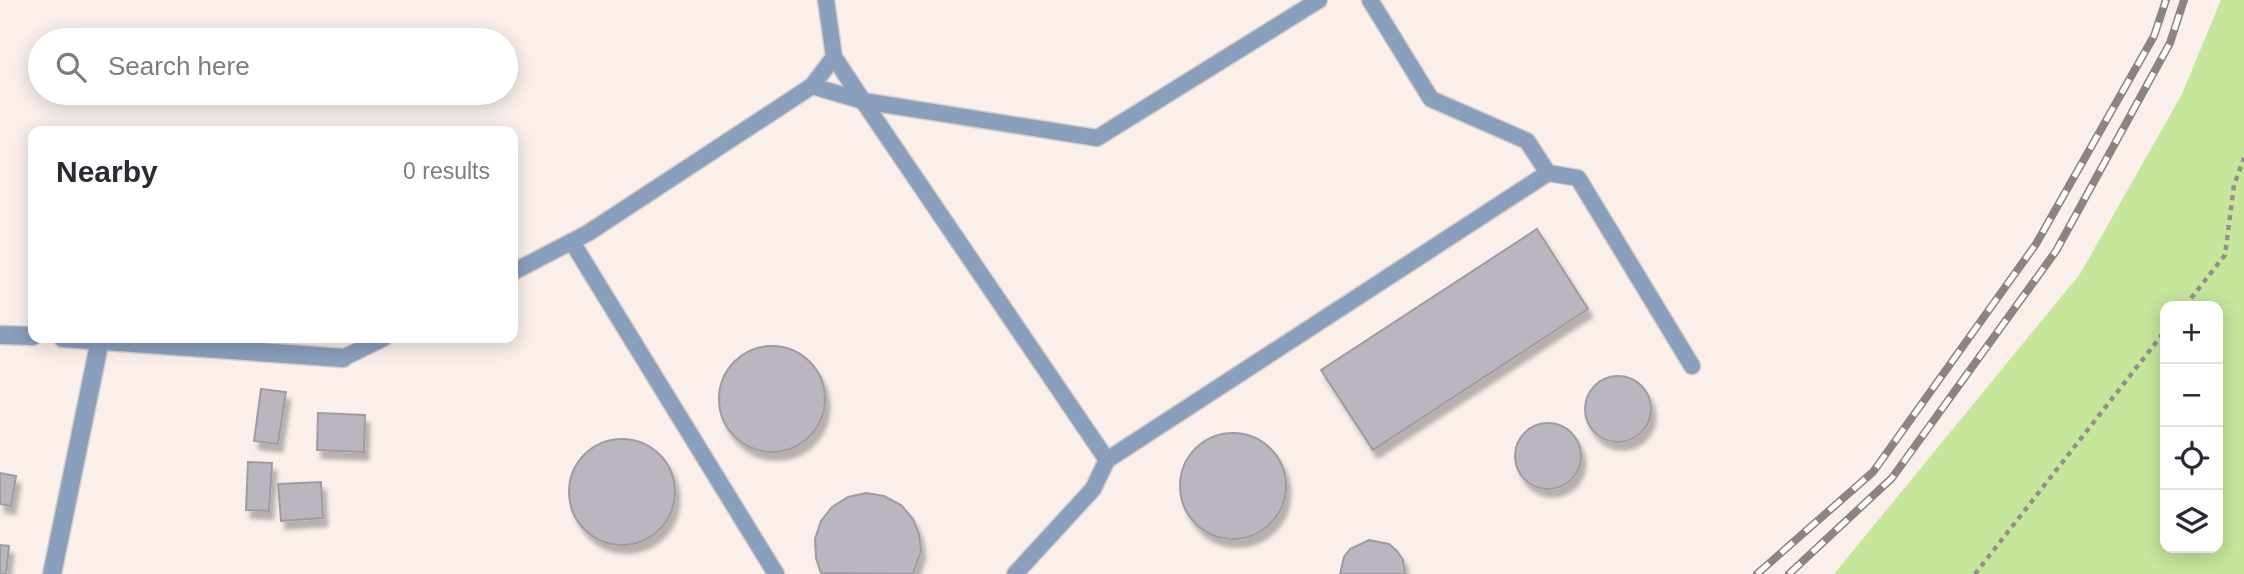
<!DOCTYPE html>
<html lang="en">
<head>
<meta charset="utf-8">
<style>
  :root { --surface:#fff; --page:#f2f2f3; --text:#2b2b33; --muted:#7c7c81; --line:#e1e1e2 }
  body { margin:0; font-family:Arial,sans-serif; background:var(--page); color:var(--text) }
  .controls { position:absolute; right:21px; bottom:21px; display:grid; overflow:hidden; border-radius:14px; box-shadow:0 4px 18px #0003 }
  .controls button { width:63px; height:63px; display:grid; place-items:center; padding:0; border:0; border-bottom:2px solid var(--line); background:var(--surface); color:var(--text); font:35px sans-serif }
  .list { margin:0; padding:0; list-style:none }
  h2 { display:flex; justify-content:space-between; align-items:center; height:91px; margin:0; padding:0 28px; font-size:30px }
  h2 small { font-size:23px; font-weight:400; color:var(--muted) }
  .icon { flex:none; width:38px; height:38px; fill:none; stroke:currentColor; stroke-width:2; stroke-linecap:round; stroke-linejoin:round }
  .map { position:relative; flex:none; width:2244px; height:574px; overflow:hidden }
  .search { position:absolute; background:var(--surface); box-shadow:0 4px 18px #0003; left:28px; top:28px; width:490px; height:77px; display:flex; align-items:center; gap:18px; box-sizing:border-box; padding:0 24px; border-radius:38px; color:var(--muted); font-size:26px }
  .panel { position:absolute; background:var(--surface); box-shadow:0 4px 18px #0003; left:28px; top:126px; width:490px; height:217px; border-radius:14px }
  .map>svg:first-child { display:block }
  .green { fill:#c5e69b; fill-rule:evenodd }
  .building { fill:#bab5be; stroke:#9f9ba3; stroke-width:2; filter:url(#shadow) }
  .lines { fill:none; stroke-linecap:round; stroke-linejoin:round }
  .lane-casing { stroke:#d7cdca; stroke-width:19 }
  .street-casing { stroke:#d7cdca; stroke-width:21 }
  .path { stroke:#968e8b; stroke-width:4.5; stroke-dasharray:5 5; stroke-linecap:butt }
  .lane { stroke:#8a9fbc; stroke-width:16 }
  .street { stroke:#8a9fbc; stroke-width:18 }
  .rail-casing { stroke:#8b8481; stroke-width:8 }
  .rail { stroke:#fff; stroke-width:5; stroke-dasharray:16; stroke-linecap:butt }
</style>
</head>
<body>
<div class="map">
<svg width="2244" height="574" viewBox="0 0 2244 574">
  <defs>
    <filter id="shadow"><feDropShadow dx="4.5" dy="8" stdDeviation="2" flood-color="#0004"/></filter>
  </defs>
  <rect width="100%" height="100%" fill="#faefeb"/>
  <path class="green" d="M2221 0H2244V574H1834L2080 274 2182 94ZM2165 306H2218V548H2165Z"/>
  <g class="building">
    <path d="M1537 229 1588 309 1373 450 1321 370Z"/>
    <circle cx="772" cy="399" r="53"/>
    <circle cx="1618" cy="409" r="33"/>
    <path d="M261 389 286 392 278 444 254 441Z"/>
    <path d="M318 413 365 415 364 452 317 450Z"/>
    <circle cx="1548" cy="456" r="33"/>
    <circle cx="1233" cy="486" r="53"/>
    <circle cx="622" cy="492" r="53"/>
    <path d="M248 462 272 463 269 511 246 510Z"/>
    <path d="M0 473 16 476 11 506 0 504Z"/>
    <path d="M321 482 323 518 281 521 278 484Z"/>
    <path d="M866 493 884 496 901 505 913 519 919 534 921 551 913 574 821 573 816 558 815 539 821 521 832 507 848 497Z"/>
    <path d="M1369 540 1389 544 1397 551 1403 560 1405 574H1340L1344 557 1350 549Z"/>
    <path d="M0 545 9 546 6 574H0Z"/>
  </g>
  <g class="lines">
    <g class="lane-casing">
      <g id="lane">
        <path d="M826 0 834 57 863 101 1097 138 1319 0"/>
        <path d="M834 57 812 86 863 101 1107 460 1093 489 1015 574"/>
        <path d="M1548 173 1578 178 1692 366"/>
        <path d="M572 242 776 574"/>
        <path d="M513 272 588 233 812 86"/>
        <path d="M343 358 384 338"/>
        <path d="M1107 460 1548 173 1527 141 1431 99 1370 0"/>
      </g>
    </g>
    <g class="street-casing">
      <g id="street">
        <path d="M0 335 33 336"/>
        <path d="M63 338 343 358"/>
        <path d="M52 574 100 340"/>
      </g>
    </g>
    <g class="path">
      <path d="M2185 306 2225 255 2234 185 2244 158"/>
      <path d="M1975 574 2165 331"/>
    </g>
    <use href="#lane" class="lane"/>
    <use href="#street" class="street"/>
    <g class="rail-casing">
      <g id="rail">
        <path d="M1757 574 1873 472 2036 244 2154 36 2166 0"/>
        <path d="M1789 574 1892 478 2056 251 2170 43 2184 0"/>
      </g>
    </g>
    <use href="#rail" class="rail"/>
  </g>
</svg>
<div class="controls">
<button>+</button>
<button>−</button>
<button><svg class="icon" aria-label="locate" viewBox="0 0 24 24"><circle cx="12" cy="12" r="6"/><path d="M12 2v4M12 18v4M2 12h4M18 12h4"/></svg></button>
<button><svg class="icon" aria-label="layers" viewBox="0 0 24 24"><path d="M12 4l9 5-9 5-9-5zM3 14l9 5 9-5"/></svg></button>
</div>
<div class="search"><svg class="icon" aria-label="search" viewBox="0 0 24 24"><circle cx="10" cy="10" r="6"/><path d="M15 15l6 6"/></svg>Search here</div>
<section class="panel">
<h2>Nearby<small>0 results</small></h2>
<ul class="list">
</ul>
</section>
</div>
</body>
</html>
